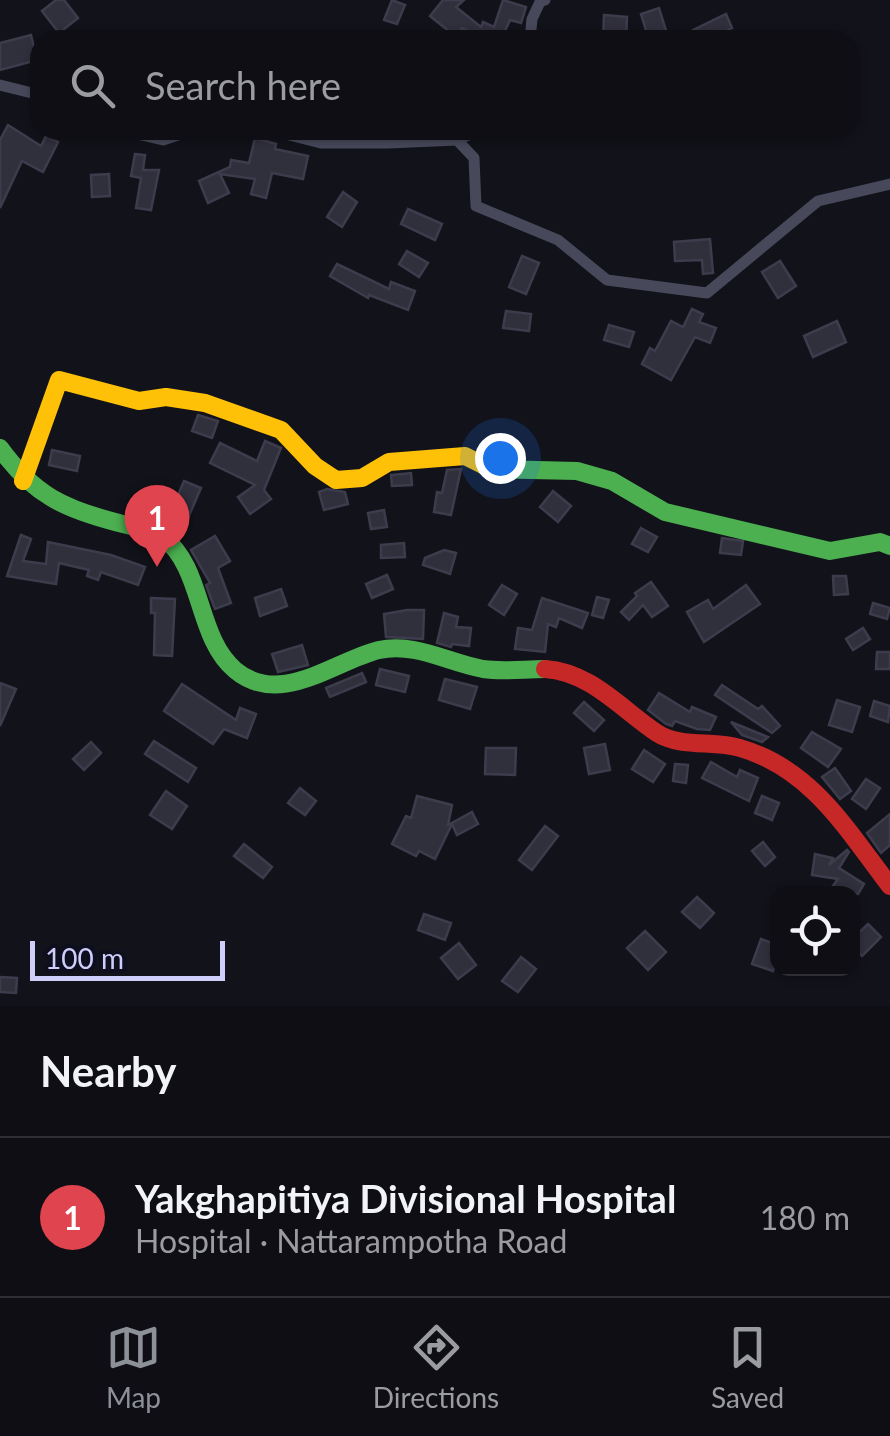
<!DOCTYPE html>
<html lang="en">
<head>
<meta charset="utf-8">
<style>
  :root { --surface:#0e0e14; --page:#17171d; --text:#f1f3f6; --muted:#9b9ca0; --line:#2e2e34; --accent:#8c9099 }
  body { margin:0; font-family:Lato,sans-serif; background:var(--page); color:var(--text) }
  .controls { position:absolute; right:30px; bottom:30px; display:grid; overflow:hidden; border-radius:20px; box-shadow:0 2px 8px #0004 }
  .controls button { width:90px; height:90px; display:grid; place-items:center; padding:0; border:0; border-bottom:2px solid var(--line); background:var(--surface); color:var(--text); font:50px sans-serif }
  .scale { position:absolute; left:30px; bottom:25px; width:195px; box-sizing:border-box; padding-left:10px; border:5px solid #cfcefb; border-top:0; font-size:28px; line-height:35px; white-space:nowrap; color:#cfcefb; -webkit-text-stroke:8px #0f0e1e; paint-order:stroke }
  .you { position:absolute; left:500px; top:458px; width:35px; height:35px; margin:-25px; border:8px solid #fff; border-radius:50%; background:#1a73e8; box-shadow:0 0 0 15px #1a73e833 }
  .badge { display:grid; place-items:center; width:65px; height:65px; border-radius:50%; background:var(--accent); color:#fff; font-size:32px; font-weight:700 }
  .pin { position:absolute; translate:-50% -82px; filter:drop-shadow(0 2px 5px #0008) }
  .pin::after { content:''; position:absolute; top:52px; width:35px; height:30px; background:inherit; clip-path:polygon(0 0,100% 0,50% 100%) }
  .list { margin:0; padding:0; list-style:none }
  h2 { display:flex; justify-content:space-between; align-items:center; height:130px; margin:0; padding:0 40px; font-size:42px }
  h2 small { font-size:32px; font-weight:400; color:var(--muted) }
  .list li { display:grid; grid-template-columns:65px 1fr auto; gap:30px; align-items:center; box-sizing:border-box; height:160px; padding:0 40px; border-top:2px solid var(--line) }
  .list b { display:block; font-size:38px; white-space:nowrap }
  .list p { margin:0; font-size:32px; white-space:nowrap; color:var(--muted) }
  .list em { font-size:32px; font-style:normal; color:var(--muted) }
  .icon { flex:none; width:55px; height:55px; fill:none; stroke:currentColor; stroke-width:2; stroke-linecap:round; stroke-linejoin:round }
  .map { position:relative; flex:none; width:890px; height:1006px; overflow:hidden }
  .search { position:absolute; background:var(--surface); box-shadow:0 2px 8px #0004; left:30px; right:30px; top:30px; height:110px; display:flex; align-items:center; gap:25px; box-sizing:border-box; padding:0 35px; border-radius:30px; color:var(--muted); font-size:38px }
  .sheet { height:290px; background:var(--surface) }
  nav { display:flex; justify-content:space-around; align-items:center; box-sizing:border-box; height:140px; border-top:2px solid var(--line); background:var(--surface); font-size:28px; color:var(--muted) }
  nav a { display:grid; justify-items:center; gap:5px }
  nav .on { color:var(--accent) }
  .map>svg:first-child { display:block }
  .building { fill:#302f3c; stroke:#3d3c4d; stroke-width:2.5 }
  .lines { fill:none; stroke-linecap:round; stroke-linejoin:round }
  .street { stroke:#47485a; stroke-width:11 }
  .fast { stroke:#4caf50; stroke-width:18 }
  .slow { stroke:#ffc107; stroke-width:18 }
  .jam { stroke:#c62828; stroke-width:18 }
</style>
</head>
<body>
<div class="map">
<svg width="890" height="1006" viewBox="0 0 890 1006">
  <rect width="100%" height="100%" fill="#12121a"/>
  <g class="building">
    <path d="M56 0H64L78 18 59 33 42 11Z"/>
    <path d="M392 0 405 5 397 24 384 20Z"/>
    <path d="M443 0H464L456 7 481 27 483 22 494 27 503 0 526 7 521 23 510 20 501 40H488L462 28 455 36 430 16Z"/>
    <path d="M659 8 669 40H649L641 14Z"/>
    <path d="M726 14 732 28 709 40H697L693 30Z"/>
    <path d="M604 15 627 17 626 40H603Z"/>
    <path d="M31 35 37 60 0 70V43Z"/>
    <path d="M8 125 41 146 46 136 58 142 43 172 22 161 0 208V140Z"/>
    <path d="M255 138 276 144 275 149 308 156 303 179 272 173 266 198 251 194 255 179 220 174 229 193 208 203 199 181 230 167 231 160 249 163Z"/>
    <path d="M135 154 145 155 143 170H159L151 210 136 208 141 178 131 176Z"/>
    <path d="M109 174 110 196 92 197 91 175Z"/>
    <path d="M343 192 357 202 342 227 327 217Z"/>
    <path d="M408 209 442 224 435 240 401 224Z"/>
    <path d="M710 239 713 273 703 274 702 260 675 261 674 242Z"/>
    <path d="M407 251 428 263 419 277 399 264Z"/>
    <path d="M522 256 539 263 526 294 509 287Z"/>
    <path d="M780 261 796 286 778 298 762 272Z"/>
    <path d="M337 264 389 289 391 282 415 291 408 310 369 295 368 298 330 276Z"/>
    <path d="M692 309 703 314 699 322 716 328 710 343 695 337 671 380 642 364 650 348 655 351 671 321 683 327Z"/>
    <path d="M506 311 531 314 529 331 503 328Z"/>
    <path d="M837 321 846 342 813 357 804 336Z"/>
    <path d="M609 325 634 332 629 347 604 340Z"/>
    <path d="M198 415 218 421 212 438 192 431Z"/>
    <path d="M265 441 281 448 264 490 271 499 250 514 238 497 255 485 210 463 220 443 257 461Z"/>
    <path d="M52 450 80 456 77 471 49 465Z"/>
    <path d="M461 469 451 515 434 512 437 492 442 493 447 470Z"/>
    <path d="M411 473 412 485 392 486 391 475Z"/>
    <path d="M184 481 201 488 188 518 171 511Z"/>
    <path d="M327 489 345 492 348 504 324 510 319 492Z"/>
    <path d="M553 491 571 506 558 522 540 507Z"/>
    <path d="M384 510 387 527 371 529 368 513Z"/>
    <path d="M641 528 657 537 648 552 632 544Z"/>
    <path d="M21 535 31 539 23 561 46 564 48 542 111 555 145 567 138 585 101 572 98 580 87 576 89 570 59 563 56 584 7 576Z"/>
    <path d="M215 536 230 561 218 568 231 603 215 609 206 585 210 583 191 550Z"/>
    <path d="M722 538 743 541 741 555 720 553Z"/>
    <path d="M404 543 405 557 381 558V545Z"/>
    <path d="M444 550 456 553 450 574 423 565 425 558Z"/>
    <path d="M387 575 393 589 372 598 366 584Z"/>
    <path d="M833 576H846L848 594 834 595Z"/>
    <path d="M651 582 668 606 652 617 643 605 629 620 621 612 637 596 635 593Z"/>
    <path d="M502 585 517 594 504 615 489 605Z"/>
    <path d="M746 585 760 604 704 642 687 612 708 600 713 609Z"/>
    <path d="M281 589 287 606 260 616 255 598Z"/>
    <path d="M597 597 609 600 603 618 592 615Z"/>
    <path d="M151 598 175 599 172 656 154 655 155 613H151Z"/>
    <path d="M542 598 588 613 582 628 559 618 556 627 548 624 545 652 515 649 518 628 532 630Z"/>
    <path d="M873 603 890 608 887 619 870 614Z"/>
    <path d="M407 610H424L423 639 386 637 384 614Z"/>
    <path d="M444 613 458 617 456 627 471 628 469 646 452 644 451 647 437 643Z"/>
    <path d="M863 628 870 639 853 650 846 639Z"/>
    <path d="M302 645 308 665 278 672 272 654Z"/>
    <path d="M877 652H890V669H876Z"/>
    <path d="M380 669 409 676 405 692 376 685Z"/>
    <path d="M362 673 366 682 330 697 326 688Z"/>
    <path d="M445 679 477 687 470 709 439 700Z"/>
    <path d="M0 683 16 689 0 726Z"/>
    <path d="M182 684 236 720 240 708 256 714 247 738 224 729 213 744 164 711Z"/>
    <path d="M722 685 758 709 762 706 780 726 772 733 715 695Z"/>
    <path d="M659 693 690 712 692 707 716 717 710 730 697 729 675 721 672 726 666 724 648 710Z"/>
    <path d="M837 700 860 707 852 732 829 725Z"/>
    <path d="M874 701 890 706 888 722 870 716Z"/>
    <path d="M584 702 604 720 594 731 574 713Z"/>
    <path d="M731 722 768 737 762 742 742 735Z"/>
    <path d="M812 732 841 749 828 767 801 748Z"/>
    <path d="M154 741 196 768 188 782 145 754Z"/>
    <path d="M91 742 101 753 84 770 73 759Z"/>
    <path d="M605 744 610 770 589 774 584 748Z"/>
    <path d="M486 748H516L515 775 485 774Z"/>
    <path d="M644 750 665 764 653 782 632 769Z"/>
    <path d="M711 762 737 777 740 770 758 778 749 801 702 778Z"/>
    <path d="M675 764 688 765 686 783 673 781Z"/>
    <path d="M835 768 851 791 840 799 822 777Z"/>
    <path d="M866 779 880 788 866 809 852 799Z"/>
    <path d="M300 788 316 801 305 815 288 803Z"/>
    <path d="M166 791 187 806 172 829 150 815Z"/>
    <path d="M417 796 452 805 448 825 472 812 478 824 457 835 452 824 435 859 419 851 416 856 392 844 406 816 411 818Z"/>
    <path d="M762 796 779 803 772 820 755 813Z"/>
    <path d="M890 814V845L881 853 867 833Z"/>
    <path d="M545 826 558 836 532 870 519 860Z"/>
    <path d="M763 842 775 857 765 866 752 851Z"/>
    <path d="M244 844 272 867 263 878 234 856Z"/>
    <path d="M847 850 849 852 839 868 864 884 858 894H827L838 879 812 875 815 854 833 858 829 865Z"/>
    <path d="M697 897 714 913 700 928 682 912Z"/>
    <path d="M424 914 451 923 445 940 418 930Z"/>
    <path d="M868 924 881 937 862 956 852 946V939Z"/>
    <path d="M645 931 666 952 648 970 627 948Z"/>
    <path d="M761 939 778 945 773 971 752 964Z"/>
    <path d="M459 943 476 965 458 979 441 958Z"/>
    <path d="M521 957 536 969 518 992 502 981Z"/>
    <path d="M0 977 17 978 16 993 0 992Z"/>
  </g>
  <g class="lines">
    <g class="street">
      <path d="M530 40 532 19 540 2 545 0"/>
      <path d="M0 85 40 95"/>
      <path d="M120 130 163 140 193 130"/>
      <path d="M269 130 321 143H388L457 140 480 130"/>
      <path d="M457 140 474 158 476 206 558 240 607 280 707 293 818 201 890 184"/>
    </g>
    <g class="fast">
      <path d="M0 448C34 495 64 509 119 523 132 527 152 529 163 537 204 569 196 637 235 670 280 708 334 661 379 650 415 642 449 663 483 669 504 672 524 669 545 669"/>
      <path d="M483 465 492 469 577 471 612 481 665 512 830 551 880 542 890 546"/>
    </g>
    <path class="slow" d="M23 481 59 380 139 401 166 397 205 403 281 430 315 466 336 480 362 478 389 462 465 456 483 465"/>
    <path class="jam" d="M545 669C591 672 621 709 657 733 680 748 714 740 740 748 812 769 847 830 890 886"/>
  </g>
</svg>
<div class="controls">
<button><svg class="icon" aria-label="locate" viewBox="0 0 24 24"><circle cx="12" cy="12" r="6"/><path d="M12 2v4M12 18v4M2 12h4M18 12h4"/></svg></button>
</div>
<div class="scale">100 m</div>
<div class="you"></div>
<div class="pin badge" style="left:157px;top:567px;background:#e0444e">1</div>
<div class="search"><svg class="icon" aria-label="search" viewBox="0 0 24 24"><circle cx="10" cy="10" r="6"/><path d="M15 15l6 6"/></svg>Search here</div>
</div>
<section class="sheet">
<h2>Nearby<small></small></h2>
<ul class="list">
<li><span class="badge" style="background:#e0444e">1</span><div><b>Yakghapitiya Divisional Hospital</b><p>Hospital · Nattarampotha Road</p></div><em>180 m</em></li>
</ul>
</section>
<nav>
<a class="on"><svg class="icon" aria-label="map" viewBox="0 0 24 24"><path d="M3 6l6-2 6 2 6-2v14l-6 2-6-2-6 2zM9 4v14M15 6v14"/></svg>Map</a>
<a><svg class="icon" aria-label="directions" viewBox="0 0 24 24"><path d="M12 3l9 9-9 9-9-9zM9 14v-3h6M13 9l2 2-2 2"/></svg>Directions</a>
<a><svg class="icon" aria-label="saved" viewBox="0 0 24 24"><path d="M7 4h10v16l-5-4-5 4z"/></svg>Saved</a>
</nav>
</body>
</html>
